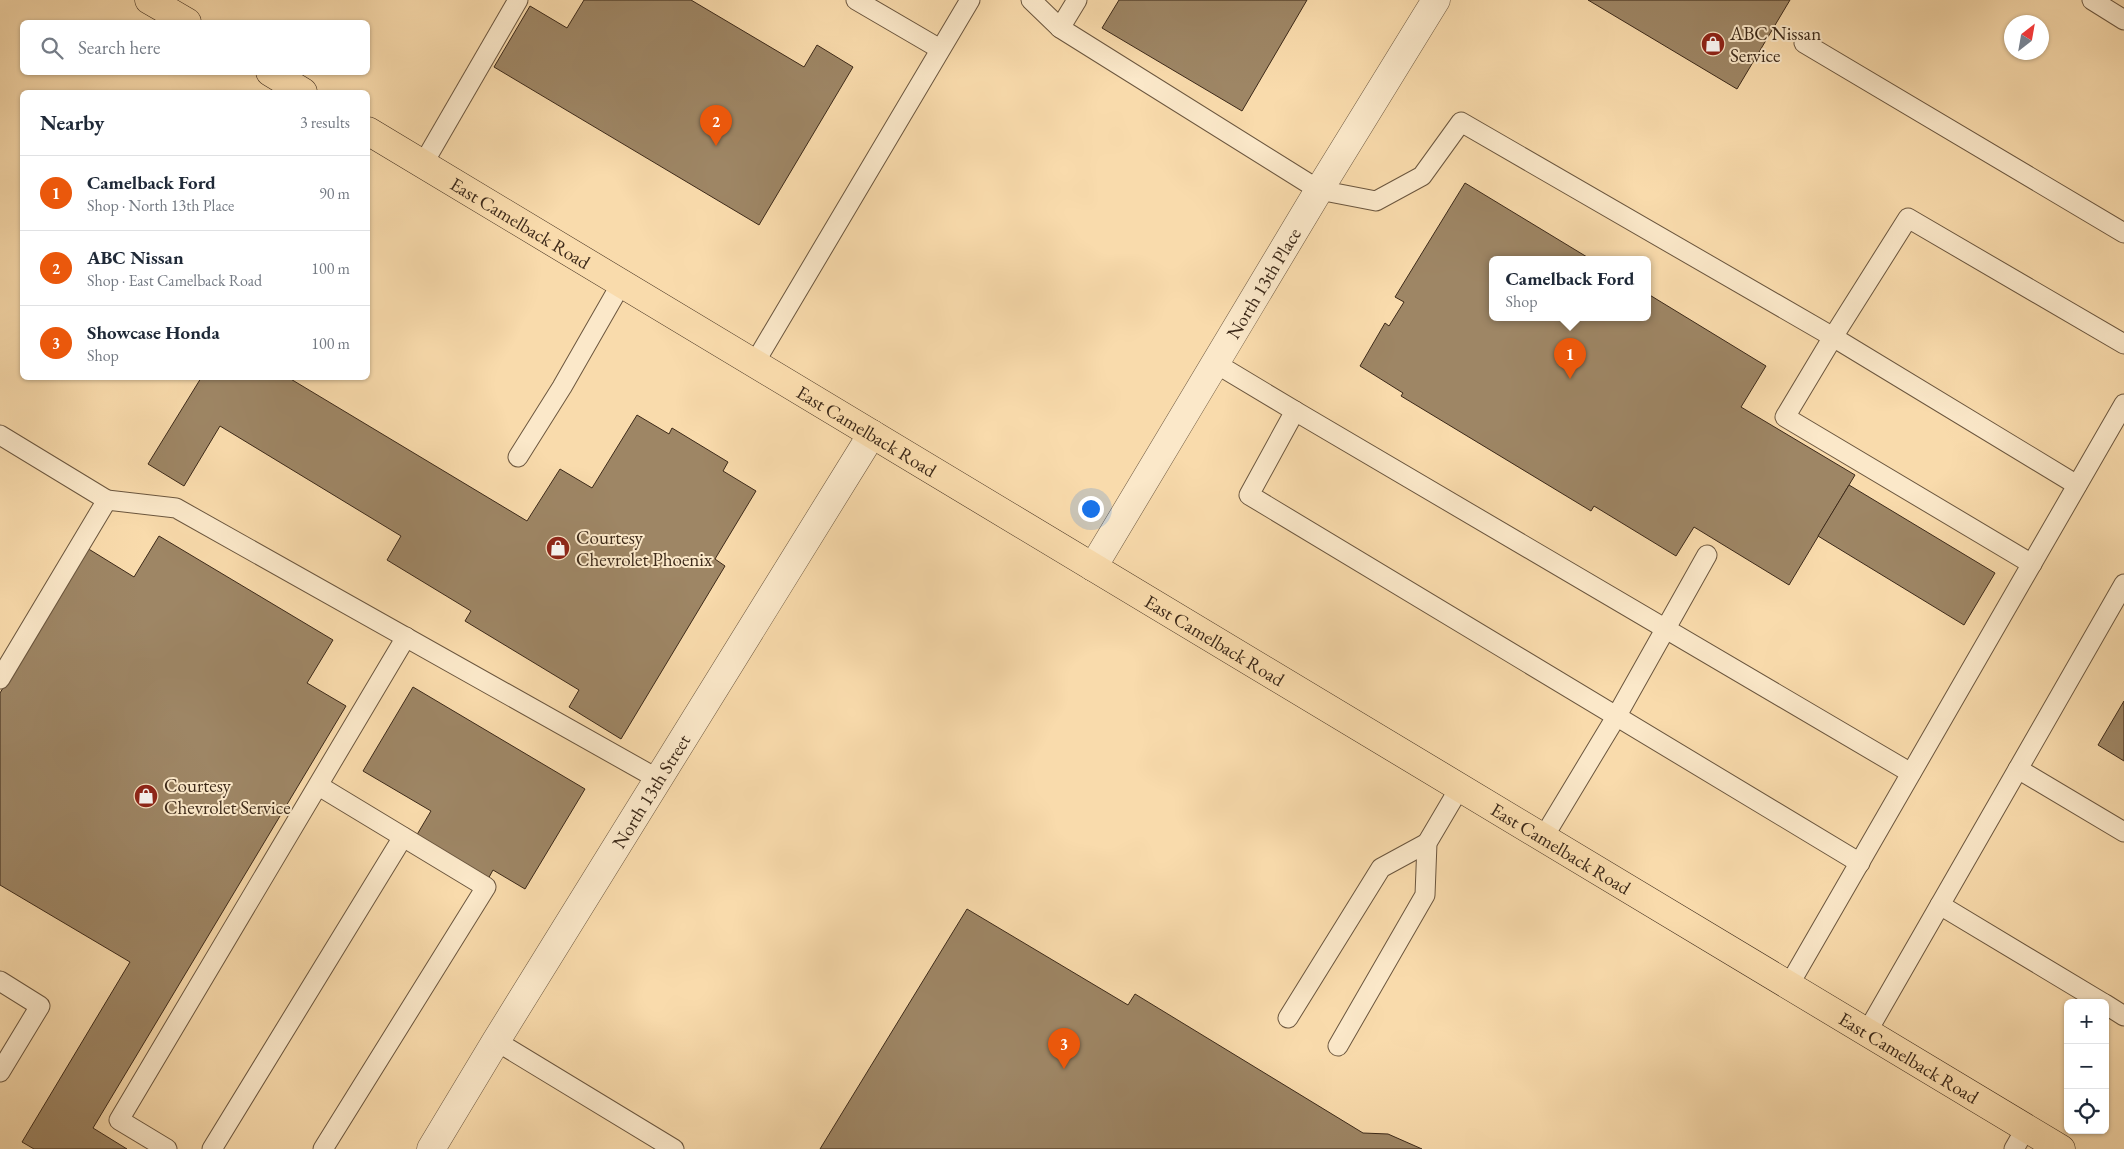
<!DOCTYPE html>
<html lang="en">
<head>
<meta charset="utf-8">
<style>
  :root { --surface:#fff; --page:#f6f6f7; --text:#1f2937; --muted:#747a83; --line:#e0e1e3; --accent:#ea580c }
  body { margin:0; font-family:"EB Garamond",serif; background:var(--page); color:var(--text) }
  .controls { position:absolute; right:15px; bottom:15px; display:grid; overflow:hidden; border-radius:8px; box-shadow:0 1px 4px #0004 }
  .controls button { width:45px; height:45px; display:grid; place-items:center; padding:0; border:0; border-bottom:1px solid var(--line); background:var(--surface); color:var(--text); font:25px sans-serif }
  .compass { position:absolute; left:2004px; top:15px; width:45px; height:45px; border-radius:50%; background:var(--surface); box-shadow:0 1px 4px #0004; rotate:31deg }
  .you { position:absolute; left:1090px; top:508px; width:18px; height:18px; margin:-12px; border:4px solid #fff; border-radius:50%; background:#1a73e8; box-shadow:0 0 0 8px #1a73e833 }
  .badge { display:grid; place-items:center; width:32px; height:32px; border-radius:50%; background:var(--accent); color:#fff; font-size:16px; font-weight:700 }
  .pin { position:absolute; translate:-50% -41px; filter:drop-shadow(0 1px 2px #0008) }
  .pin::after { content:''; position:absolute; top:26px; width:18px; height:15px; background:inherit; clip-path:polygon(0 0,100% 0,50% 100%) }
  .popup { position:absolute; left:1489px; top:256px; width:162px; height:65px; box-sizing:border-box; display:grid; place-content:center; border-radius:8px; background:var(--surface); filter:drop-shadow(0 1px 4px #0005); font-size:16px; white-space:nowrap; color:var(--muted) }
  .popup b { font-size:19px; color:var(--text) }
  .popup::after { content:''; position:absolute; left:50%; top:100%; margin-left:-10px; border:10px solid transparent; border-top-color:var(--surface) }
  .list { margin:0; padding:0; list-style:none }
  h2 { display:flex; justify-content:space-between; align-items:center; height:65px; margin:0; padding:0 20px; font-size:21px }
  h2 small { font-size:16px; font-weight:400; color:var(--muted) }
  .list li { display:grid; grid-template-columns:32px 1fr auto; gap:15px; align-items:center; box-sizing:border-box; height:75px; padding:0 20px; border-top:1px solid var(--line) }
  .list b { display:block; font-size:19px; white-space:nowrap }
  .list p { margin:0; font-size:16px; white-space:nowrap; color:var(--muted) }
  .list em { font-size:16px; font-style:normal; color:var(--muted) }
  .icon { flex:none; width:28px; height:28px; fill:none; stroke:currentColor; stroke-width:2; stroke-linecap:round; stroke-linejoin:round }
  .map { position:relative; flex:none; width:2124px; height:1149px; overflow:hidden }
  .search { position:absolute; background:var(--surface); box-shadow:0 1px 4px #0004; left:20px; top:20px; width:350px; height:55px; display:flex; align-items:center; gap:12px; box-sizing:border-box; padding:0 18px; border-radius:8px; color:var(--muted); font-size:19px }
  .panel { position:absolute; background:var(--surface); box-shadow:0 1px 4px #0004; left:20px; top:90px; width:350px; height:290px; border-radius:8px }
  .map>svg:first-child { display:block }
  .building { fill:#9e8665; stroke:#3c2919 }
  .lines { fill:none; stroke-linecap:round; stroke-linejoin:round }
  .lane-casing { stroke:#6b563e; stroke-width:21 }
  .street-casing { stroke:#6b563e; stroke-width:29 }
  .primary-casing { stroke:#3c2919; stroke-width:29 }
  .lane { stroke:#fbe8c9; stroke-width:19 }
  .street { stroke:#fbe8c9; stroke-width:28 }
  .primary { stroke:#f9dbac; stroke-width:28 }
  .labels { text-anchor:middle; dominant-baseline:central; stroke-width:4; stroke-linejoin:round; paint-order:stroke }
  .poi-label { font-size:19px; fill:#3c2919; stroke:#fbe8c9; text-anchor:start }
  .street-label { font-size:19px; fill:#3c2919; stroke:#fbe8c9 }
</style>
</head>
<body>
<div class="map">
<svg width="2124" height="1149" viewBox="0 0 2124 1149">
  <rect width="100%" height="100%" fill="#f9dbac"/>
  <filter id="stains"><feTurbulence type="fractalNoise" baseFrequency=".004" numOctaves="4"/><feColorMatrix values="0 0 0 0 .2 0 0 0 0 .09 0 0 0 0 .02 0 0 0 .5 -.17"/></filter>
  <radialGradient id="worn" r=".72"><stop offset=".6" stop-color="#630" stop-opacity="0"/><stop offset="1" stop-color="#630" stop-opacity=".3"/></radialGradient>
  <g class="building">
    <path d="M584 0H691L804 67 817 45 853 67 759 225 494 67 530 6 567 28Z"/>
    <path d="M1119 0H1307L1242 111 1102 28Z"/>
    <path d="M1588 0H1790L1737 89Z"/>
    <path d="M1465 183 1592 260H1492V318H1648V294L1766 366 1741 407 1855 475 1789 585 1694 527 1676 556 1594 506 1591 511 1401 396 1403 393 1360 366 1385 323 1389 326 1404 302 1395 297Z"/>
    <path d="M201 378H289L527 521 560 469 592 488 637 415 669 434 672 428 728 462 723 471 756 491 715 559 725 566 621 739 569 707 579 690 465 621 471 611 387 560 401 536 220 426 184 486 148 464Z"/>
    <path d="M1849 485 1995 573 1964 625 1818 536Z"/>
    <path d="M159 536 333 640 307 683 346 706 93 1128 127 1149H34L22 1142 130 962 0 885V693L87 548 134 577Z"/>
    <path d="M413 687 585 789 525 889 493 870 487 881 415 838 431 811 363 771Z"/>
    <path d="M2124 701V761L2098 745Z"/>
    <path d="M967 909 1128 1005 1135 994 1363 1133 1388 1134 1422 1149H820Z"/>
  </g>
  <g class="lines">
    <g class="lane-casing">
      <g id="lane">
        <path d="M856 0 940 49"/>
        <path d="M1031 0 1060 28"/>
        <path d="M1077 0 1060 28 1319 190 1376 201 1422 176 1461 122 1833 337 1908 218 2124 344"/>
        <path d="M2092 0 2124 20"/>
        <path d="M1804 43 2124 233"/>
        <path d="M423 164 518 0"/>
        <path d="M1215 363 1295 411 1249 495 1860 863"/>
        <path d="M754 364 970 0"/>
        <path d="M1295 411 1911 773"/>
        <path d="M0 435 107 500 0 679"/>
        <path d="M518 457 562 387 621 284"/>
        <path d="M107 500 176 508 658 779"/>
        <path d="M2032 564 1785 417 1833 337 2077 485"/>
        <path d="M2018 769 2124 584"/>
        <path d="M319 786 486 887 323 1149"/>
        <path d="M1543 838 1616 717 1707 555"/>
        <path d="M1940 905 2103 1003"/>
        <path d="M0 981 40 1006 0 1072"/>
        <path d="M1789 985 2124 404"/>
        <path d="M2105 1004 2124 1016"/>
        <path d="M1288 1018 1381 868 1427 843"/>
        <path d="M1867 1032 2018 769 2124 832"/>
        <path d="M496 1041 674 1149"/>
        <path d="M1338 1046 1425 895 1427 843 1460 787"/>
        <path d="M167 1149 119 1120 406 637"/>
        <path d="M212 1149 403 837"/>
        <path d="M2014 1149 2026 1128"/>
      </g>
    </g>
    <g class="street-casing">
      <g id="street">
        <path id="s1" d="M1093 567 1319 190 1436 0"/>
        <path id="s2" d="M431 1149 496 1041 872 434"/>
      </g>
    </g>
    <g class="primary-casing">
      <g id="primary">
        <path d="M149 0 187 22"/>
        <path d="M270 72 303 92"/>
        <path id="s3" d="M368 131 2061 1149"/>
      </g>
    </g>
    <use href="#lane" class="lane"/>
    <use href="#street" class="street"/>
    <use href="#primary" class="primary"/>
  </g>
  <defs>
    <g id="shop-disc" transform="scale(1.25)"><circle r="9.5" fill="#8f2418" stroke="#fbe8c9"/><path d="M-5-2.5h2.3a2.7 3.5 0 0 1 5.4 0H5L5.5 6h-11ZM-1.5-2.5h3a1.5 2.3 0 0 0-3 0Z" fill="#fff"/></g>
  </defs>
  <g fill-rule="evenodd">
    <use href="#shop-disc" x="1713" y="44"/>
    <use href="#shop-disc" x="558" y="548"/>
    <use href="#shop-disc" x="146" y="796"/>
  </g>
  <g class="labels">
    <g class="poi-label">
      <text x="1730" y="33">ABC Nissan<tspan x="1730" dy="22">Service</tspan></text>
      <text x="576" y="537">Courtesy<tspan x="576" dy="22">Chevrolet Phoenix</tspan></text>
      <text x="164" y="785">Courtesy<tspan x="164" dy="22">Chevrolet Service</tspan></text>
    </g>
    <g class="street-label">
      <text stroke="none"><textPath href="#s3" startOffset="178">East Camelback Road</textPath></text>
      <text stroke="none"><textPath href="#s1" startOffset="331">North 13th Place</textPath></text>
      <text stroke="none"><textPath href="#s3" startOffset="582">East Camelback Road</textPath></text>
      <text stroke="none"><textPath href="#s3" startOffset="988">East Camelback Road</textPath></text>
      <text stroke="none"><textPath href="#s2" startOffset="420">North 13th Street</textPath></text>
      <text stroke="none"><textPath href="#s3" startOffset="1392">East Camelback Road</textPath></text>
      <text stroke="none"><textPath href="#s3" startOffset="1798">East Camelback Road</textPath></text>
    </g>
  </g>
  <rect width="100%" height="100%" filter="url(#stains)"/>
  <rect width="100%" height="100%" fill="url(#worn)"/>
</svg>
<div class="controls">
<button>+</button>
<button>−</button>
<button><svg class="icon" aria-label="locate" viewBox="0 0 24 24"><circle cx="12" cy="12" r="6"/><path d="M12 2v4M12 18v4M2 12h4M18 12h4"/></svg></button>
</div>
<svg class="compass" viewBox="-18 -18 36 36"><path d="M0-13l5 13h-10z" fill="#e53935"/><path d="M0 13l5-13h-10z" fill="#747a83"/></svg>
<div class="you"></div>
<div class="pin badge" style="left:1570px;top:379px">1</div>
<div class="popup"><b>Camelback Ford</b>Shop</div>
<div class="pin badge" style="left:716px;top:146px">2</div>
<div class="pin badge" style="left:1064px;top:1069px">3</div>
<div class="search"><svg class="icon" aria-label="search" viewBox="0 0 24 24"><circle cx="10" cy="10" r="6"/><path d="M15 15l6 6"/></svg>Search here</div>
<section class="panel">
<h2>Nearby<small>3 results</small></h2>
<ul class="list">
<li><span class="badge">1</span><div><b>Camelback Ford</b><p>Shop · North 13th Place</p></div><em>90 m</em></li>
<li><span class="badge">2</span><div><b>ABC Nissan</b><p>Shop · East Camelback Road</p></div><em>100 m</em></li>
<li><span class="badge">3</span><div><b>Showcase Honda</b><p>Shop</p></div><em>100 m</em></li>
</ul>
</section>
</div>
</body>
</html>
